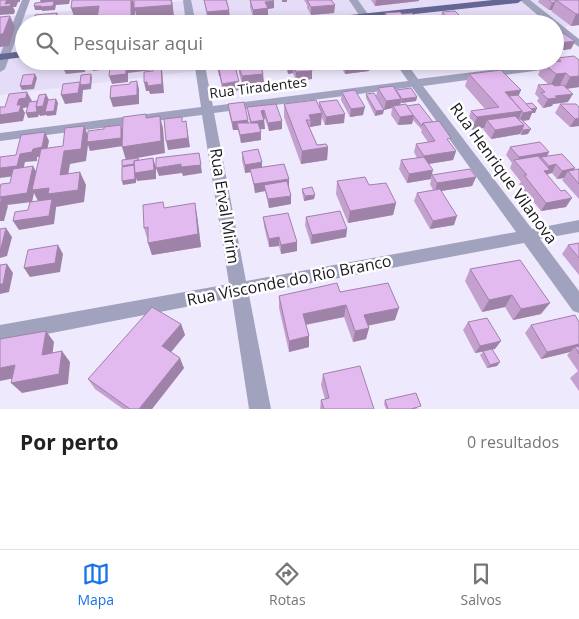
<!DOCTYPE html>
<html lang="pt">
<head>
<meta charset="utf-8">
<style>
  :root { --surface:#fff; --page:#f6f6f6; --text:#222; --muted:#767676; --line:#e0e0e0; --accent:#1a73e8 }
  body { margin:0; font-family:"Open Sans",sans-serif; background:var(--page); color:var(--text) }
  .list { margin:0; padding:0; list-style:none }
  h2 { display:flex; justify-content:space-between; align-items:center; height:65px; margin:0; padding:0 20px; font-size:21px }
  h2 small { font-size:16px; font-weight:400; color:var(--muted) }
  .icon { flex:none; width:28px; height:28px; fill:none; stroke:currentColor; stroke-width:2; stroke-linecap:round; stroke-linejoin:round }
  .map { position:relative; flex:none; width:579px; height:409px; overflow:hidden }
  .search { position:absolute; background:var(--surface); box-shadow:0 2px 8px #0003; left:15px; right:15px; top:15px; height:55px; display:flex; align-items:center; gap:12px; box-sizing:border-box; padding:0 18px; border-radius:28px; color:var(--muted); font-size:19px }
  .sheet { height:140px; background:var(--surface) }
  nav { display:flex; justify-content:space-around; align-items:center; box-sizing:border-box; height:70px; border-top:1px solid var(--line); background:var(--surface); font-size:14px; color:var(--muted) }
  nav a { display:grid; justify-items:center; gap:2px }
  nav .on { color:var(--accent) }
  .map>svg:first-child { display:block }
  .built { fill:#e5ddf8 }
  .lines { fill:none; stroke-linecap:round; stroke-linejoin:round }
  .minor { fill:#a1a3be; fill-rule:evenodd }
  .major { fill:#646694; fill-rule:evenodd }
  .wall { fill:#c3a0ce }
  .shaded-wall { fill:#9f82a8 }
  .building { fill:#e3baf0; stroke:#9f82a8 }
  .labels { text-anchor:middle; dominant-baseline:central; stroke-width:5; stroke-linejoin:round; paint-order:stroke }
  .far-street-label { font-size:14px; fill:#1a171e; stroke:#fff }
  .street-label { font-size:16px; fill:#1a171e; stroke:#fff }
</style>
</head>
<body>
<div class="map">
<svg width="579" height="409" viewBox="0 0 579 409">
  <rect width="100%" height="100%" fill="#efe9fd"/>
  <path class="built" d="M196 0H579V25L555 28V24H24V61H276L0 95V17Z"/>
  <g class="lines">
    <g class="minor">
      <path d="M22 0H30L5 69 0 72V55Z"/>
      <path d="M183 0H191L196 24H186Z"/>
      <path d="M349 0H358L375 24H365Z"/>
      <path d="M520 0H530L579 39V47L555 30V24H548Z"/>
      <path d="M579 59V65L423 86 532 229 579 220V232L540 239 579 291V313L573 311 524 243 249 295 271 409H249L232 298 0 343V325L229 284 202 115 0 141V133L201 107 194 61H204L213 106 408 81 394 61H405L418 79ZM412 87 516 232 246 281 214 113Z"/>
    </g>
    <g class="major">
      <path d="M493 0H522L518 3 322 24H288L293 21Z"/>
      <path d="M24 51V57L0 60V54Z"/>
    </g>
  </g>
  <g class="wall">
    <path d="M204 0H227L229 10 230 21 208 23Z"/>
    <path d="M250 0 274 8 268 9V16L253 17 250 7Z"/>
    <path d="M304 0H334H332L335 5 334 13 311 15 307 8V5Z"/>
    <path d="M371 0H419V1L375 6Z"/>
    <path d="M539 0H579V25L571 26 551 11 552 10H549L538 2Z"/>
    <path d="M442 12 459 20 446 21 441 16Z"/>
    <path d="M385 13 402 14 422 24H386L384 21Z"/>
    <path d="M555 33 575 41 571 49 555 51Z"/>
    <path d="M557 58 579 60V87L567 89 568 102 553 104 552 106 543 108 537 101 539 98 535 94 538 85 548 84 538 75 543 63 555 61Z"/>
    <path d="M216 61H235L240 90 223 92Z"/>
    <path d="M263 61H333L309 64 312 79 296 81 293 73 288 74 284 62 264 64Z"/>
    <path d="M339 61H369L370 63 369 71 345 74 339 63Z"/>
    <path d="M425 61H462V63L429 67Z"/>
    <path d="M238 65 255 67 264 82 242 85 239 73Z"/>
    <path d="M469 74 521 90 518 96 526 104 537 108 535 113H532L529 120 523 121 528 134 521 135 520 133V134L491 139 483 129 484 128 472 130 467 123 471 111 485 109 465 86Z"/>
    <path d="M378 88 396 91V90L417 97 416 101 401 103V102L400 105 450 143 456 151 453 160 429 164 431 179 407 183 399 169 401 160 417 158 414 152 416 144 428 142 421 132 422 130 413 120 412 124 398 125 391 115 392 108 384 110 376 96Z"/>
    <path d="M342 92 363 115 350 117 341 100Z"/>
    <path d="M366 94 383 114 375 116 366 98Z"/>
    <path d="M319 102 344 123 325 125 321 116V125L310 127V129L317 145 328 147 327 160 301 164 284 117V104L319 107Z"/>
    <path d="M228 104 248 120 249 123H250L248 115 247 107 276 104 282 129 269 131 265 119H264L265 129H260L261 140 241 143 238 130H233L229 113Z"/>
    <path d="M560 104H576L579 126 570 127 555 113Z"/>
    <path d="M510 147 547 156 574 170 579 169V199L562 180 564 178 557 179 552 173 548 174 547 175 566 207 541 211 519 184 521 182 510 168 512 163 506 155Z"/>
    <path d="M242 152 289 187 291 196V204L269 208 265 191 255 193 251 172 245 173 242 160Z"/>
    <path d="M432 175 476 177 472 186 441 191 454 225 430 229 414 201 417 193 433 190 430 184Z"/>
    <path d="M337 181 369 185 396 203 393 215 348 223 336 194Z"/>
    <path d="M302 189 314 199 304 201 302 193Z"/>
    <path d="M165 208 197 215 201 247 152 255 144 228Z"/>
    <path d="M263 217 297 251 281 254 279 246 269 247 264 226Z"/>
    <path d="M306 217 347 229 346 237 311 244 305 225Z"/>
    <path d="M579 243V275L562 254 568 245Z"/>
    <path d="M520 260 541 314 513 320 505 307 482 312 465 281 470 269Z"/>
    <path d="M340 292 395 320 368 325 369 328 366 339 353 342 344 317 306 325 309 336V347L289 352 279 308V296Z"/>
    <path d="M468 322 495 349H492L497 366 487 368 480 355 483 352 475 353 463 330Z"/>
    <path d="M579 322V391L570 378 578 371 567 355 570 352 541 359 525 333 531 325Z"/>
    <path d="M181 324 185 335 171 352 184 368 152 409H123L95 389 88 379Z"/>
    <path d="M323 374 374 409H320L321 400 325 399 321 385Z"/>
    <path d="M385 400 419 409H386L384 404Z"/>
  </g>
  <g class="shaded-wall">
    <path d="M6 0H20V2H18L16 7H13L15 11 14 14 0 15V7L5 4Z"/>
    <path d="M40 0H70L69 4 56 5 55 10 42 11V10H35L34 6H42Z"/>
    <path d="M133 0 135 7 172 0 174 16 137 20 135 10V24H98L97 20 94 21 95 24H91L76 22 71 8 99 6Z"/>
    <rect x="282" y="0" width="5" height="2"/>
    <path d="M376 0H419V1L375 6Z"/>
    <path d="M556 0 552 10H549L552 3Z"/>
    <path d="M274 1V8L268 9V16L253 17V10L265 2Z"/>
    <path d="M335 5 334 13 311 15V7Z"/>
    <path d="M229 10 230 21 208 23 207 12Z"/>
    <path d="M57 13 60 21 59 24H34V22Z"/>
    <path d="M576 14H579V25L571 26Z"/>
    <path d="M10 16 15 27 9 46 0 47V34Z"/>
    <path d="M460 16 459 20 446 21 447 17Z"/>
    <path d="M575 41 571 49 555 51 559 43Z"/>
    <path d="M82 61H180L181 67 162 69 164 93 150 94 149 91H146L144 82 161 69 128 73V82L112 84 109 76 111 75 109 69 93 71 91 65H86V63L85 72 66 74 62 66Z"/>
    <path d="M264 61H284V62L264 64Z"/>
    <path d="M304 61H333L304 65Z"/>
    <path d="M430 61H462V63L429 67Z"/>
    <path d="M370 63 369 71 345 74 346 66Z"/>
    <path d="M288 65H293V73L288 74Z"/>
    <path d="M236 66 237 74 220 76 219 69 220 76H219L218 68Z"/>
    <path d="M312 71V79L296 81V72Z"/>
    <path d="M566 73 560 85 550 86 556 74Z"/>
    <path d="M35 74 37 78 34 89 22 90 20 86Z"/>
    <path d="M91 74 92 78 91 89 83 90 82 102 65 104 61 95Z"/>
    <path d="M263 74 264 82 242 85V76Z"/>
    <path d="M579 76V87L564 89 570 77Z"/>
    <path d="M137 81 139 89V104L113 107 110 98Z"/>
    <path d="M239 81 240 90 223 92 222 84Z"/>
    <path d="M521 90 516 102H513L505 92Z"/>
    <path d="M27 92 32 101 30 107 23 108V109L25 113 23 121 0 124V115L17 105 19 99Z"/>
    <path d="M46 94 50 102 56 99 58 103 56 115 47 116V115L40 116 39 114 38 117 28 118 26 113 36 107Z"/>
    <path d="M573 94 568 102 553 104 552 106 543 108 548 99 555 96Z"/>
    <path d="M417 97 416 101 401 103 402 99Z"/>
    <path d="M401 99 400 108 393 106 392 108 384 110 386 101Z"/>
    <path d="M365 107 363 115 350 117 351 109Z"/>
    <path d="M537 108 535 113H532L529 120 519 121 523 113 530 109Z"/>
    <path d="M264 110 265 119H262L261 111Z"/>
    <path d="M384 110 383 114 375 116 376 111Z"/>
    <path d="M522 111 517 123 487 120 484 128 472 130 477 117Z"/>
    <path d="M322 113 321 125 310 127 311 120 309 115Z"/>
    <path d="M345 114 344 123 325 125 326 117Z"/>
    <path d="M414 115 412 124 398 125 400 117Z"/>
    <path d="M160 116 163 128 165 153 126 160 122 147Z"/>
    <path d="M579 118V126L570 127 575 119Z"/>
    <path d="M248 120 249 128 237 123 238 130H233L232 122Z"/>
    <path d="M264 120 265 129 252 130 251 122Z"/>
    <path d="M186 121 190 147 168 150 166 141Z"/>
    <path d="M282 121V129L269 131 268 123Z"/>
    <path d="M121 125 124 134 123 146 90 151 88 145 86 161 70 164 66 187 60 175 64 151 84 126 89 138Z"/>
    <path d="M524 125 520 134 491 139 495 130Z"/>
    <path d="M531 129 528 134 521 135 523 130Z"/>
    <path d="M45 132 49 141 46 156 37 157V161L25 162 22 175 0 178V168L20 154 33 149Z"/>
    <path d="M261 132V140L241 143 240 135Z"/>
    <path d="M328 147 327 160 301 164 302 151Z"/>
    <path d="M456 151 453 160 422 165 424 156Z"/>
    <path d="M549 152 545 161 541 157 538 162H516L519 157Z"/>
    <path d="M199 153 202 173 183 176 182 173 159 176 156 168 181 164Z"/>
    <path d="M138 158 140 162 153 158 156 167V179L137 181 136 178V183L123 185 122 181 124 170 122 166Z"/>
    <path d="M262 162V171L250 169 251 172 245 173V165Z"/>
    <path d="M556 164 552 173 548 174 545 179 544 171H546L549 166Z"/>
    <path d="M33 166 38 175 35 190 80 172 86 185 84 202 56 207V208L54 224 19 230 13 221 39 203 34 193 32 202 7 205 8 206 4 221H0V197Z"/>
    <path d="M575 168 571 175 568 171 564 178 557 179 562 171Z"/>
    <path d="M433 170 431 179 407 183 409 174Z"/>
    <path d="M476 177 472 186 435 192 437 183Z"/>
    <path d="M289 179V187L266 191 264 185 265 191 255 193 254 184Z"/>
    <path d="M315 195 314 199 304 201 305 196Z"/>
    <path d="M291 196V204L269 208 268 199Z"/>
    <path d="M572 198 566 207 541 211 546 203Z"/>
    <path d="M195 203 197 215 201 247 152 255 148 243Z"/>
    <path d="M396 203 393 215 348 223 350 211Z"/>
    <path d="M457 216 454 225 430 229 433 221Z"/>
    <path d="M6 228 12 237 7 256 0 258V248Z"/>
    <path d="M347 229 346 237 311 244 312 235Z"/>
    <path d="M279 237V246L269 247V239Z"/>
    <path d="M297 242V251L281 254V245Z"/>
    <path d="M58 245 63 254 60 272 30 277 24 268Z"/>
    <path d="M7 264 13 273 9 292 0 294V284Z"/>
    <path d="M512 295 505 307 482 312 489 300Z"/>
    <path d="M550 303 541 314 513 320 521 309Z"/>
    <path d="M346 305 344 317 303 325V314Z"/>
    <path d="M399 308 395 320 362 327 364 315Z"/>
    <path d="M181 324 185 335 167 357 162 346Z"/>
    <path d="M369 328 366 339 353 342 355 331Z"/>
    <path d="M46 331 54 342 51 366 42 355Z"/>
    <path d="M309 336V347L289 352V341Z"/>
    <path d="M501 341 495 349 475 353 480 346Z"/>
    <path d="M579 344V350L575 347 570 352 541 359 547 352Z"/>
    <path d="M62 351 70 362 68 384 22 393 11 383Z"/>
    <path d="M180 358 184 368 152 409H139Z"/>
    <path d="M500 362 497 366 487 368 490 365Z"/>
    <path d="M15 365 25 376 0 381V368Z"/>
  </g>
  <g class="building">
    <path d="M0 0H8H7L5 4 11 3 10 6 0 7Z"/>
    <path d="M72 0H131V16L97 19 99 6 71 8Z"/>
    <path d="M134 0H171L172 5 134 8Z"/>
    <path d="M204 0H226L229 10 207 12Z"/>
    <path d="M250 0H273L274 1 265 2 268 8 253 10Z"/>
    <path d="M307 0H331L335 5 311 7Z"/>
    <path d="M549 0H557H556L555 2 552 3Z"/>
    <path d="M556 0H579V14H576Z"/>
    <path d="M54 1 53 6 41 7V6H34L35 3Z"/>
    <path d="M455 11 460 16 447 17 442 12Z"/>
    <path d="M400 12 402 14 412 13 422 24H394L385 13Z"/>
    <path d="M57 13 55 19 34 22 35 15Z"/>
    <path d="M92 15 91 24H68L70 17Z"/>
    <path d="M10 16 3 34H0V17Z"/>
    <path d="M345 16 350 24H291L330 20 329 17Z"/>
    <path d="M184 17 185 24H172V18Z"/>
    <path d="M360 17 365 24H351L347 18Z"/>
    <path d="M555 33H563L575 41 559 43 555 40Z"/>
    <path d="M574 56 579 60V76L570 77 566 73 556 74 543 63 561 61 557 58Z"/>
    <path d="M63 61H82V64L62 66Z"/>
    <path d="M216 61H235L236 66 218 68Z"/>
    <path d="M286 61H308L312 71 296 72 293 65H288Z"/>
    <path d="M343 61H369L370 63 346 66Z"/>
    <path d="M254 63 255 67 261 66 263 74 242 76 238 65Z"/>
    <path d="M153 64H161L162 84 148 86 147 82H144V72L153 71Z"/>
    <path d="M126 66V74L109 76 110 67Z"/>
    <path d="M235 67 239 81 222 84 219 69Z"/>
    <path d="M501 70 521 90 505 92 522 111 477 117 471 111 499 107 469 74Z"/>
    <path d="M35 74 32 85 20 86 23 75Z"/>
    <path d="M91 74 90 84 81 85 80 83 81 75Z"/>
    <path d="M137 81V95L110 98 111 86 130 84V82Z"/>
    <path d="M80 82 78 93 61 95 63 84Z"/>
    <path d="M552 84 555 86 563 85 573 94 555 96 557 98 548 99 541 93 545 92 538 85Z"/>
    <path d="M393 86 401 99 386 101 378 88Z"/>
    <path d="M411 88 417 97 402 99 396 90Z"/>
    <path d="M355 90 365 107 351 109 342 92Z"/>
    <path d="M27 92 26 98 19 99 17 105H21L19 112 0 115V107H5L9 94Z"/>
    <path d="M374 93 384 110 376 111 366 94Z"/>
    <path d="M46 94 43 106 36 107 39 95Z"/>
    <path d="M518 95 533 111 523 113 522 111 509 96Z"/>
    <path d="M56 99 54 111 45 112 48 100Z"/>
    <path d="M316 100 322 113 309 115 311 120H306L317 145 326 144 328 147 302 151 284 104Z"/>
    <path d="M337 100 345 114 326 117 319 102Z"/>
    <path d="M37 101 36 107 37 110 36 112 26 113 29 102Z"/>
    <path d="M244 102 248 120 232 122 228 104Z"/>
    <path d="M532 103 537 108 531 109 526 104Z"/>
    <path d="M276 104 282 121 268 123 264 110 261 111 264 120 251 122 247 107Z"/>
    <path d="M406 104 414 115 400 117 393 106Z"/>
    <path d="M419 104 433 122 423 123 422 126 413 115 407 106Z"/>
    <path d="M560 104H576L579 107V118L575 119Z"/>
    <path d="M146 114V118L160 116 161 141 122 147 123 117Z"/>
    <path d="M515 116 524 125 495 130 487 120Z"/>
    <path d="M182 117V122L186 121 188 138 166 141 164 119Z"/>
    <path d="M518 119H521L531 129 523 130 522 129 524 125Z"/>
    <path d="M439 121 451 138 447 139 456 151 424 156 416 144 435 141 423 123Z"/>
    <path d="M237 123H258L261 132 240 135Z"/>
    <path d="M121 125V138L87 142 88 131 104 129V127Z"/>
    <path d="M84 126 81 149 64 151 60 175 80 172 78 190 48 194 49 188 32 190 41 149 63 146 65 128Z"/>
    <path d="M45 132 42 147 33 149 32 152 20 154 17 166 0 168V157L16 155 21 135Z"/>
    <path d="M540 142 549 152 519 157 510 147Z"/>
    <path d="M258 149 262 162 245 165 242 152Z"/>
    <path d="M199 153 201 165 181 167V164L156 168V158Z"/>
    <path d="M562 154 575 168 562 171 556 164 549 166 541 157Z"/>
    <path d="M538 156 550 170 544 171 561 191 565 190 572 198 546 203 524 175H527L514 160Z"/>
    <path d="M424 157 433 170 409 174 401 160Z"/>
    <path d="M138 158V160L134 161V164L122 166V160Z"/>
    <path d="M153 158 154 170 135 173 134 161Z"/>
    <path d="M284 164 289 179 254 184 250 169Z"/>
    <path d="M134 165 135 179 122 181V167Z"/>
    <path d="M33 166 27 193 0 197V188L1 184 10 183 13 169Z"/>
    <path d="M470 169 476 177 437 183 432 175Z"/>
    <path d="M579 169V184L568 171Z"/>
    <path d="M365 177 369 185 386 183 396 203 350 211 337 181Z"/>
    <path d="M287 181 291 196 268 199 264 185Z"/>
    <path d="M312 187 315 195 305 196 302 189Z"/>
    <path d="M440 189 457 216 433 221 417 193Z"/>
    <path d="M0 198H2L0 205Z"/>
    <path d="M52 199 49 216 13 221 15 212 28 210 30 202Z"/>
    <path d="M163 202 164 208 195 203 198 234 148 243V227L144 228 143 205Z"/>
    <path d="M340 211 347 229 312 235 306 217Z"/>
    <path d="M288 213 297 242 281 245 279 237 269 239 263 217Z"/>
    <path d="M6 228 1 248H0V229Z"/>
    <path d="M579 243V258L568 245Z"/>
    <path d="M58 245 55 263 24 268 28 250Z"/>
    <path d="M520 260 550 303 521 309 512 295 489 300 470 269Z"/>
    <path d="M7 264 3 284H0V265Z"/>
    <path d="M337 283 340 292 388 283 399 308 364 315 369 328 355 331 346 305 303 314 309 336 289 341 279 296Z"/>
    <path d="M152 307 181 324 162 346 180 358 139 409H130L88 379Z"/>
    <path d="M575 315 579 322V344L547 352 531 325Z"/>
    <path d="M487 318 501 341 480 346 468 322Z"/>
    <path d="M46 331 42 355 62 351 59 374 11 383 15 365 0 368V339Z"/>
    <path d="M579 346V354L575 347Z"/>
    <path d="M492 349 500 362 490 365 483 351Z"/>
    <path d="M360 366 374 409H324L321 400 329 398 323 374Z"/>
    <path d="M416 393 421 406 411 409H388L385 400Z"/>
  </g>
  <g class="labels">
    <g class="far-street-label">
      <text transform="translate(258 87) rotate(-7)">Rua Tiradentes</text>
    </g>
    <g class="street-label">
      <text transform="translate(504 173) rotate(54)">Rua Henrique Vilanova</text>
      <text transform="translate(225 206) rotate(81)">Rua Erval Mirim</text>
      <text transform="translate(289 280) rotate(-11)">Rua Visconde do Rio Branco</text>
    </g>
  </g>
</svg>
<div class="search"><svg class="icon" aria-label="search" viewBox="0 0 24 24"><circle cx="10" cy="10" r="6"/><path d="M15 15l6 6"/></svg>Pesquisar aqui</div>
</div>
<section class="sheet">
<h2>Por perto<small>0 resultados</small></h2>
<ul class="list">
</ul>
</section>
<nav>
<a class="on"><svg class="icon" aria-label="map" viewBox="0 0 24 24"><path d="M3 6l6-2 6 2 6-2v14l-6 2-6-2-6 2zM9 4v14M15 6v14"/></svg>Mapa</a>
<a><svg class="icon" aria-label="directions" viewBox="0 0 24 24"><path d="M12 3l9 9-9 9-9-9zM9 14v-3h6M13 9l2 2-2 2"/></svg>Rotas</a>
<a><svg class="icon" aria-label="saved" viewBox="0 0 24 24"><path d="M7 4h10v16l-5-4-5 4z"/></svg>Salvos</a>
</nav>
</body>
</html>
